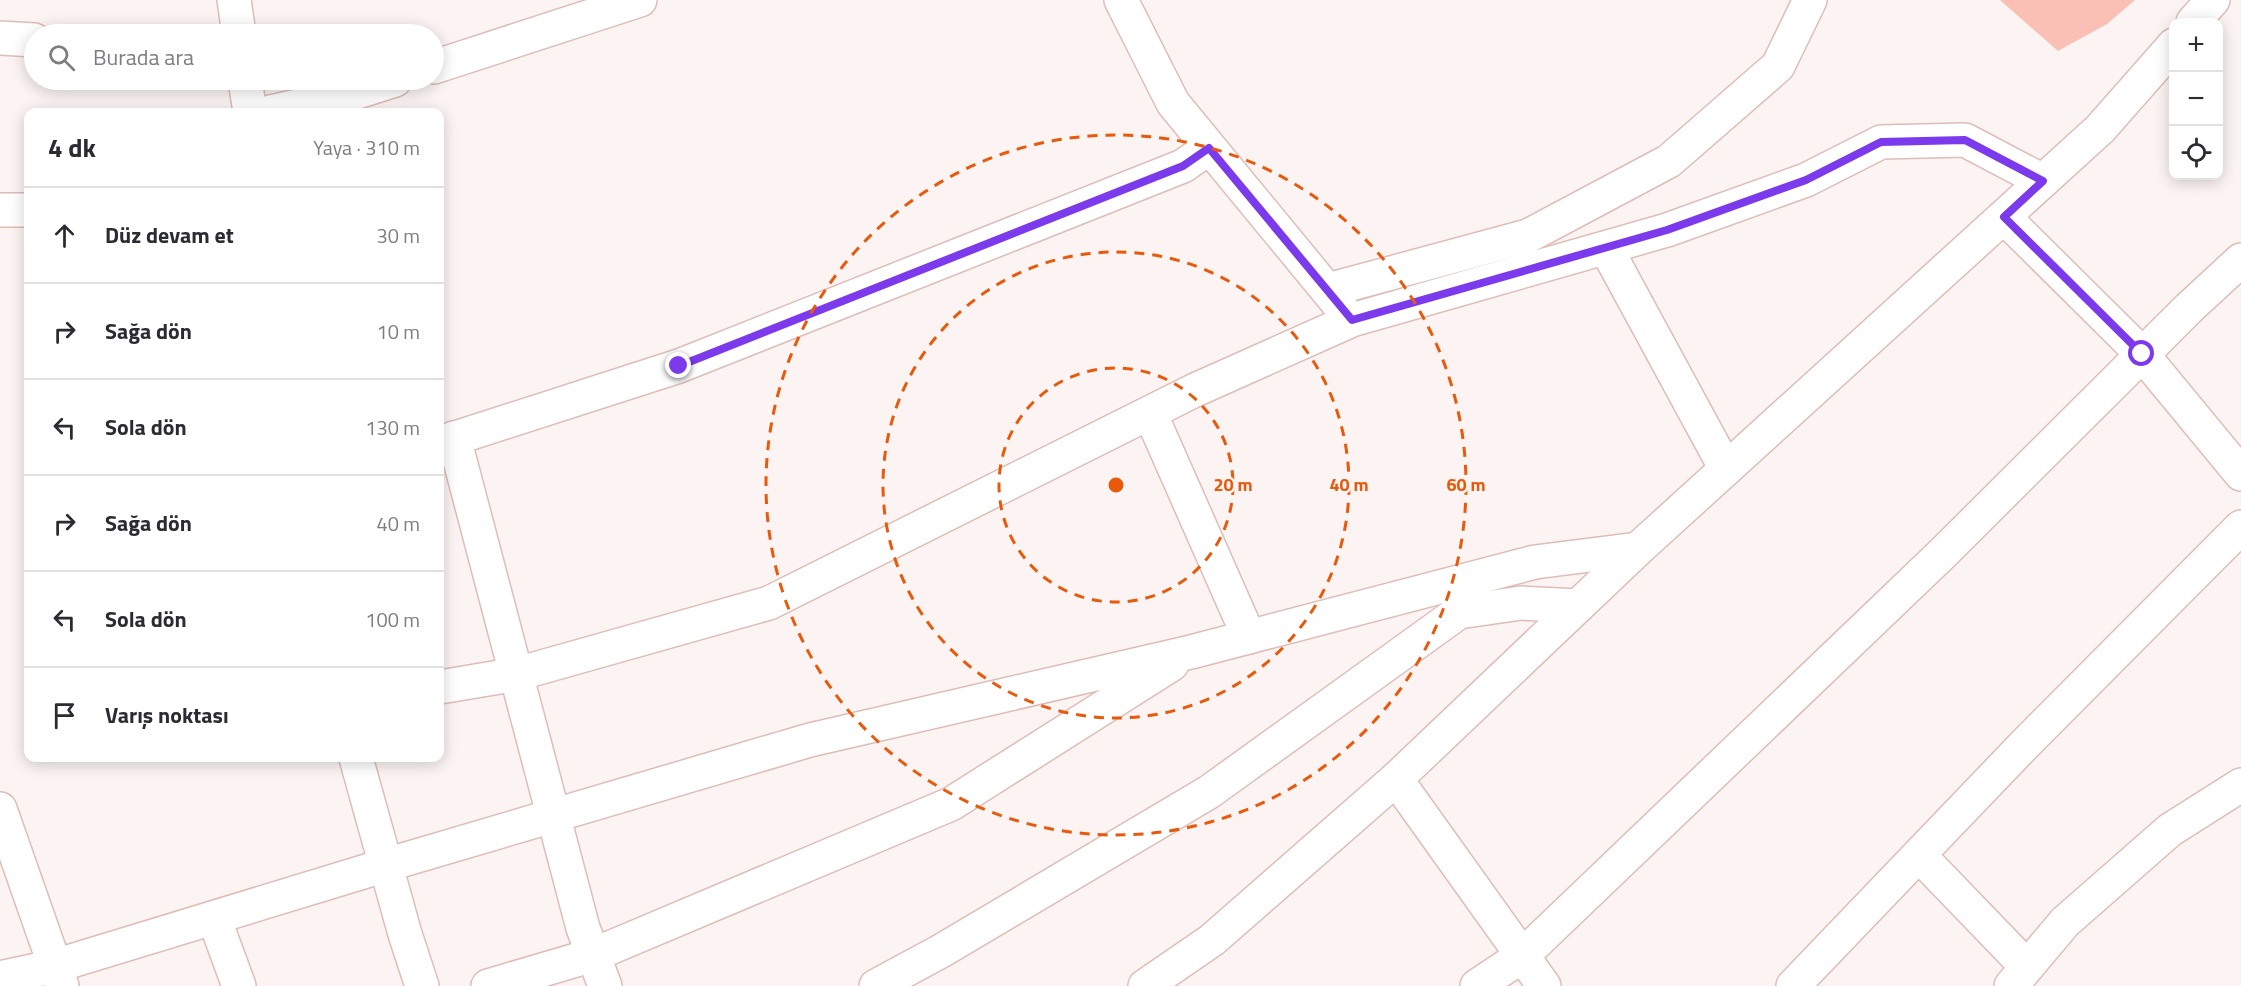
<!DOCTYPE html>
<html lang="tr">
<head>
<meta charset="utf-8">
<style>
  :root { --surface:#fff; --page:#f7f7f7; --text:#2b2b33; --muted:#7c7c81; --line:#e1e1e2 }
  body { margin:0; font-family:"Titillium Web",sans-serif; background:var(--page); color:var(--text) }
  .controls { position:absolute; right:18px; top:18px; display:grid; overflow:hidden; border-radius:12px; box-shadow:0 3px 15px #0003 }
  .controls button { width:54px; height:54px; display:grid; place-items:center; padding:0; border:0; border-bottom:2px solid var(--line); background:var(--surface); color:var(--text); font:30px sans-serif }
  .stop { position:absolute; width:18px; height:18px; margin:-14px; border:4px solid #7c3aed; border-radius:50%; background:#fff }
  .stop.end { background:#7c3aed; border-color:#fff; box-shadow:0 2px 6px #0008 }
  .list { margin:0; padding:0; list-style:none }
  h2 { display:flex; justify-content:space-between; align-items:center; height:78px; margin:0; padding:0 24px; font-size:26px }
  h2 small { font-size:20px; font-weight:400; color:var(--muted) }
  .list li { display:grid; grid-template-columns:39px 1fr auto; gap:18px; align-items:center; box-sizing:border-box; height:96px; padding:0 24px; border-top:2px solid var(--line) }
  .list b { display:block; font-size:22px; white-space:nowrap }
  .list em { font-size:20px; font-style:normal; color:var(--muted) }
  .icon { flex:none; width:33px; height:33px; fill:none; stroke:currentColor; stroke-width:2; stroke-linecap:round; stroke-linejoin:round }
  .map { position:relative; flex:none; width:2241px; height:986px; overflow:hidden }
  .search { position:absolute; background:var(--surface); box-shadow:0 3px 15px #0003; left:24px; top:24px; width:420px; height:66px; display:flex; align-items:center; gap:15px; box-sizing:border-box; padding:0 21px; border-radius:33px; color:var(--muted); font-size:22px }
  .panel { position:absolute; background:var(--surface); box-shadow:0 3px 15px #0003; left:24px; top:108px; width:420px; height:654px; border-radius:12px }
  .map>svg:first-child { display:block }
  .green { fill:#fbc0b5 }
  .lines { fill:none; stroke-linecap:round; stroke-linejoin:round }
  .street-casing { stroke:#debdb7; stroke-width:36 }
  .secondary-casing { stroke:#debdb7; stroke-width:36 }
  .street { stroke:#fff; stroke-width:33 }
  .secondary { stroke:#fff; stroke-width:33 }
  .route { stroke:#7c3aed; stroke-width:8 }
  .ring { fill:none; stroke:#e8590c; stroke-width:3; stroke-dasharray:10 8 }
  .centre { fill:#e8590c; stroke:#fbf4f2; stroke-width:3 }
  .ring-label { font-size:18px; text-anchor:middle; font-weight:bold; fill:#e8590c; stroke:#fbf4f2; stroke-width:5; stroke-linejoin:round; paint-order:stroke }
</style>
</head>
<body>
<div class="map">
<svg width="2241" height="986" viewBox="0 0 2241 986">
  <rect width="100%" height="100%" fill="#fbf4f2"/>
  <path class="green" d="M2000 0H2135L2107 24 2058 51Z"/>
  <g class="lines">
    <g class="street-casing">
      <g id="street">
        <path d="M234 0 239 34"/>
        <path d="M1121 0 1173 103 1341 307"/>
        <path d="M0 38 34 40"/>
        <path d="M434 67 640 0"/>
        <path d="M245 80 250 112"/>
        <path d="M270 112 351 94 395 80"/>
        <path d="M0 210H28"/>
        <path d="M2004 217 2142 354 2241 474"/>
        <path d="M1606 248 1726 469"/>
        <path d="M1328 290 1528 236 1669 161 1778 66 1810 0"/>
        <path d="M1150 413 1249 637"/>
        <path d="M454 438 583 928 605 986"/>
        <path d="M440 443 679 366 1183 166 1209 148"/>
        <path d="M440 687 517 674 769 603 1193 391 1352 320 1667 230 1806 180 1881 142 1965 140 2043 181"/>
        <path d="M356 758 405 934 422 986"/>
        <path d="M1396 779 1544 986"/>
        <path d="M0 809 62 986"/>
        <path d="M1919 855 2027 967"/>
        <path d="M214 918 239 986"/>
        <path d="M0 978 55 966 386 865 810 740 1191 652 1535 562 1638 549"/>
        <path d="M488 986 593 955 951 804 1172 664"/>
        <path d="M876 986 941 951 1209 792 1459 612 1521 603 1578 606"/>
        <path d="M1477 986 1522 956 1942 554 2189 308 2241 260"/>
        <path d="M1793 986 2025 744 2241 527"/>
        <path d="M2011 986 2065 922 2170 830 2241 785"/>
      </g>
    </g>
    <g class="secondary-casing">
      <g id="secondary">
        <path d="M2193 22 2213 0"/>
        <path d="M1145 986 1212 940 1396 779 1638 549 2100 129 2174 45"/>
      </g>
    </g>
    <use href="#street" class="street"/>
    <use href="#secondary" class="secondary"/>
  </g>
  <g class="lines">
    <path class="route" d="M679 366 1183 166 1209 148 1352 320 1667 230 1806 180 1881 142 1965 140 2043 181 2004 217 2142 354"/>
  </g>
  <g class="ring">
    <circle cx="1116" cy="485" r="117"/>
    <circle cx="1116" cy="485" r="233"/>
    <circle cx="1116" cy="485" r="350"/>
  </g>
  <circle cx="1116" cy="485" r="9" class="centre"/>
  <g class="ring-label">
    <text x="1233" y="491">20 m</text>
    <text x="1349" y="491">40 m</text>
    <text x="1466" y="491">60 m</text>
  </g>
</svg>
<div class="controls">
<button>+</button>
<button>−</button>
<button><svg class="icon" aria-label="locate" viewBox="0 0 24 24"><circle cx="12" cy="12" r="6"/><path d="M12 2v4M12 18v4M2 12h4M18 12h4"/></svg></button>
</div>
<div class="stop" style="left:2142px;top:354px"></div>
<div class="stop end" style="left:679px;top:366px"></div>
<div class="search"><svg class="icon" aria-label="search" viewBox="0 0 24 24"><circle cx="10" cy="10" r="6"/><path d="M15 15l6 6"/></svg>Burada ara</div>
<section class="panel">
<h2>4 dk<small>Yaya · 310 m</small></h2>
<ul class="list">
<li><svg class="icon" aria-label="ahead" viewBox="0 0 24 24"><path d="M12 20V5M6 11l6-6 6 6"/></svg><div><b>Düz devam et</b></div><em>30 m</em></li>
<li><svg class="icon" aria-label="right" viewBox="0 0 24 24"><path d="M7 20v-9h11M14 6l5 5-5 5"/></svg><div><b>Sağa dön</b></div><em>10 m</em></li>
<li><svg class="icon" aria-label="left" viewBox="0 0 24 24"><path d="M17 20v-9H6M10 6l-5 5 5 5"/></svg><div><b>Sola dön</b></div><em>130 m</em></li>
<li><svg class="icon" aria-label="right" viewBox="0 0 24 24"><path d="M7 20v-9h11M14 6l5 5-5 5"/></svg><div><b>Sağa dön</b></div><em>40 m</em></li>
<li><svg class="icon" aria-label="left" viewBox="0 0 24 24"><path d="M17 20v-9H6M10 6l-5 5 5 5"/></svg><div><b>Sola dön</b></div><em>100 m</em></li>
<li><svg class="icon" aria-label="arrive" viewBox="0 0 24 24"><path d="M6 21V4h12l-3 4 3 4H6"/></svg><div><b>Varış noktası</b></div></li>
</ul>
</section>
</div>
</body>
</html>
